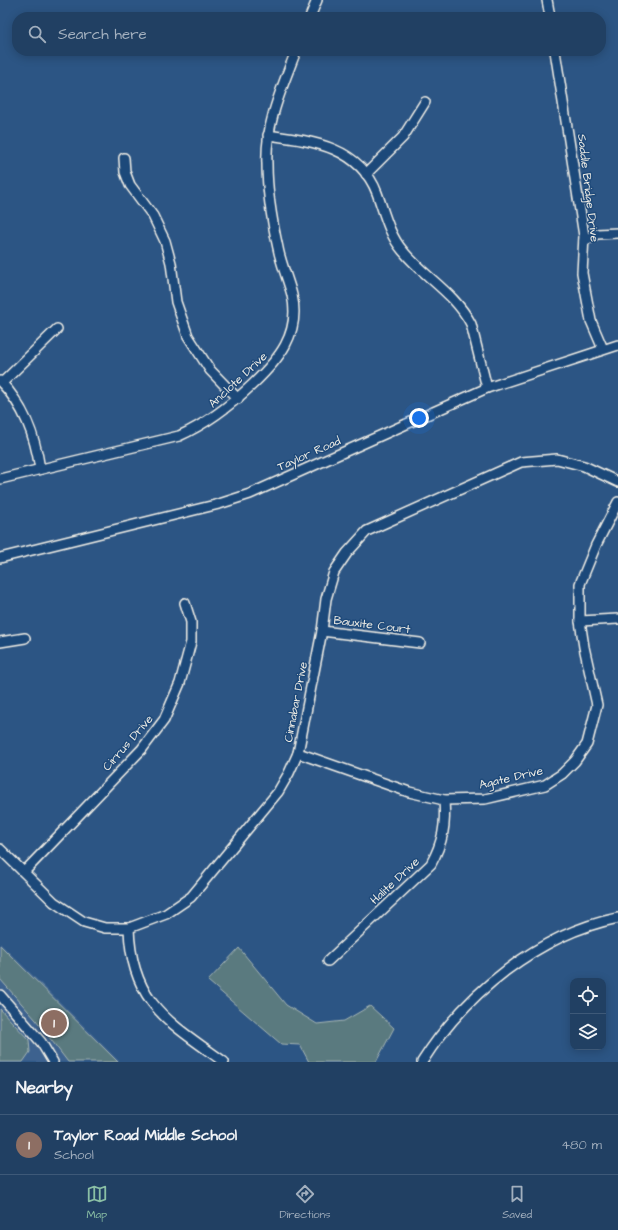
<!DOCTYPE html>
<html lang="en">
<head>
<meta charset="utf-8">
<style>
  :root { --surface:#214063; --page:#294769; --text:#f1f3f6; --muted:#a2afbe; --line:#3e5978; --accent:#8abfa5 }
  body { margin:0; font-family:"Architects Daughter",sans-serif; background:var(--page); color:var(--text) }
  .controls { position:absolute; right:12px; bottom:12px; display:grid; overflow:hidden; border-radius:8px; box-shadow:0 2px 10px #0003 }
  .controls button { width:36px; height:36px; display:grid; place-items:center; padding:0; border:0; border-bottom:1px solid var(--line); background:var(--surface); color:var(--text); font:20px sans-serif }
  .you { position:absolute; left:419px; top:418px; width:14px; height:14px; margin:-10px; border:3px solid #fff; border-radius:50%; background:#1a73e8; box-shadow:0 0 0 6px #1a73e833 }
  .badge { display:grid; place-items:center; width:26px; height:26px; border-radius:50%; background:var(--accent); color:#fff; font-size:13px; font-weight:700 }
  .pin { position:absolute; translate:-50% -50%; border:2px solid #fff; box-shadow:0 1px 4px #0006 }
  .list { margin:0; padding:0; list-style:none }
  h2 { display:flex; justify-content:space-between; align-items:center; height:52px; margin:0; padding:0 16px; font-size:17px }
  h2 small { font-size:13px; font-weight:400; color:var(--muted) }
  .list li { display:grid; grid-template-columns:26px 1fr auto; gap:12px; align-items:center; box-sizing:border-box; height:60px; padding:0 16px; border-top:1px solid var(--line) }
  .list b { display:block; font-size:15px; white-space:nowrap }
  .list p { margin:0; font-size:13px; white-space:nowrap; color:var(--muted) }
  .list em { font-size:13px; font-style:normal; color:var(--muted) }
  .icon { flex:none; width:22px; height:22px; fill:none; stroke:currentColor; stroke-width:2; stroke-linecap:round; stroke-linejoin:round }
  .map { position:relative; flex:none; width:618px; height:1062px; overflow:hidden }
  .search { position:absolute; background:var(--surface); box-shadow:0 2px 10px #0003; left:12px; right:12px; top:12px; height:44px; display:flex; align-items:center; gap:10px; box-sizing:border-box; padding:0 14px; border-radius:16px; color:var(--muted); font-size:15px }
  .sheet { height:112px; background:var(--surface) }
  nav { display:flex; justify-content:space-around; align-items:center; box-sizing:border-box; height:56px; border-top:1px solid var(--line); background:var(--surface); font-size:11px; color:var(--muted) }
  nav a { display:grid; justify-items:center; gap:2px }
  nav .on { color:var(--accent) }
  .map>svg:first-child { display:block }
  .built { fill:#3c628f }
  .green { fill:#5a7a7f; stroke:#a7b6b4 }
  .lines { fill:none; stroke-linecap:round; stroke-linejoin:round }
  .minor-casing { stroke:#f4f1e8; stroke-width:12 }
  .minor { stroke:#1f4a7a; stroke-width:9 }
  .labels { text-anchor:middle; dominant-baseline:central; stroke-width:3; stroke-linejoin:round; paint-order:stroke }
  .street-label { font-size:12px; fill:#f4f1e8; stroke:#1f4a7a }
</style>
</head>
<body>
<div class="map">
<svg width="618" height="1062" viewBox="0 0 618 1062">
  <rect width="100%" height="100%" fill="#2c5584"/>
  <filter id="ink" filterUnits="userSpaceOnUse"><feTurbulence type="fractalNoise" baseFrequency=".025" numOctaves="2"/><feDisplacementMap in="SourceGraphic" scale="8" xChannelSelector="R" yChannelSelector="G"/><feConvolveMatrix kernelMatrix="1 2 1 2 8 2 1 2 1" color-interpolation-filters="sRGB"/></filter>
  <g filter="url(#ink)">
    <path class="built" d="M0 943 53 995 120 1062H0Z"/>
    <g class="green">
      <path d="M0 945 118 1062H68L36 1020 0 979Z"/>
      <path d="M239 948 286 1005 317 1024 344 1021 370 1006 394 1028 376 1062H309L300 1045 281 1044 208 981Z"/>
      <path d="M0 1009 29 1040 30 1052 23 1062H0Z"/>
    </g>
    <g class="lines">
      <g class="minor-casing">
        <g id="minor">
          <path d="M547 0 550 17"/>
          <path d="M310 17 317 0"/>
          <path d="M555 51 584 236 582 273 591 321 603 349"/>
          <path d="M268 135C311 141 359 146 377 193 384 212 389 235 403 251 424 277 455 293 471 324L487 388"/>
          <path d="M124 158 125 172 130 185 153 216 165 241 171 263 176 302 188 336 210 370 238 399"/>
          <path d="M366 174 403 137 425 102"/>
          <path d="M584 241 597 234 618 233"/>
          <path d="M0 381C24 406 35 435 40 469"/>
          <path d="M2 383 57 329"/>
          <path d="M0 479 179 436C208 423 230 406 253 384 278 360 301 334 292 295 288 279 281 264 278 248 272 221 267 193 267 164 265 124 282 88 296 51"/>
          <path d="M0 558 219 504 250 494 487 388 618 345"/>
          <path d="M580 621 618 619"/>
          <path d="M322 631 420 643"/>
          <path d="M0 642 25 638"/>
          <path d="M298 753 409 792 444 800 485 799 545 785 562 774 575 761 587 744 597 705 584 647 580 621V584L596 545 618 502"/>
          <path d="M0 849 54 902 84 922 105 928H129L166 914 191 897 278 792 289 773 298 753 322 631 326 599 334 572 347 553 367 531 521 462 557 459 584 466 618 482"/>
          <path d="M25 871 142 749 164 720 180 683 191 642V622L185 603"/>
          <path d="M129 928C131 1003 169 1022 224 1062"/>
          <path d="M328 961 431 864C443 842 446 825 444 800"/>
          <path d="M0 995 41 1042 53 1062"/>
          <path d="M422 1062C465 994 538 934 618 918"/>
        </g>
      </g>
      <use href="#minor" class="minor"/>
    </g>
  </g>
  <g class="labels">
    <g class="street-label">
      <text transform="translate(588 188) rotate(83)">Saddle Bridge Drive</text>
      <text transform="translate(238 380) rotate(-43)">Anclote Drive</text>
      <text transform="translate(309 454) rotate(-24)">Taylor Road</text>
      <text transform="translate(372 625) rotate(7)">Bauxite Court</text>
      <text transform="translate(296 702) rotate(-79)">Cinnabar Drive</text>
      <text transform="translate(128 743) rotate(-49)">Cirrus Drive</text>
      <text transform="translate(511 778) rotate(-13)">Agate Drive</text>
      <text transform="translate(395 881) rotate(-43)">Halite Drive</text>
    </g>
  </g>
</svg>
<div class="controls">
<button><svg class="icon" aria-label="locate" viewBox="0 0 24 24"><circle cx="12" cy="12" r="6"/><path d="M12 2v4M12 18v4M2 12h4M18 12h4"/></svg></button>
<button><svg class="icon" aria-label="layers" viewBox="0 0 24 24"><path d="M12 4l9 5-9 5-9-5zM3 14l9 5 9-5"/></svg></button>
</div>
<div class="you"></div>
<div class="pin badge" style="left:54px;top:1023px;background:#8d6e63">1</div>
<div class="search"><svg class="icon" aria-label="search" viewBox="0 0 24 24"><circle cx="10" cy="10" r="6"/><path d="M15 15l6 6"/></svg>Search here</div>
</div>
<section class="sheet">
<h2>Nearby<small></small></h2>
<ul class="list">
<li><span class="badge" style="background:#8d6e63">1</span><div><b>Taylor Road Middle School</b><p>School</p></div><em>480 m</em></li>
</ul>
</section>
<nav>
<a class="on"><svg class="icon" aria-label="map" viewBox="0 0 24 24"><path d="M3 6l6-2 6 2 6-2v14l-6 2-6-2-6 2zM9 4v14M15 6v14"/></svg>Map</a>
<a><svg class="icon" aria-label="directions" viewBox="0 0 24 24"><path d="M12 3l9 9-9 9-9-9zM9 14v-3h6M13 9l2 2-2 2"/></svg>Directions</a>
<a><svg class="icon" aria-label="saved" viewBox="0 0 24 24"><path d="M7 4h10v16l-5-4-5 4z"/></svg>Saved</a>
</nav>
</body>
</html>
